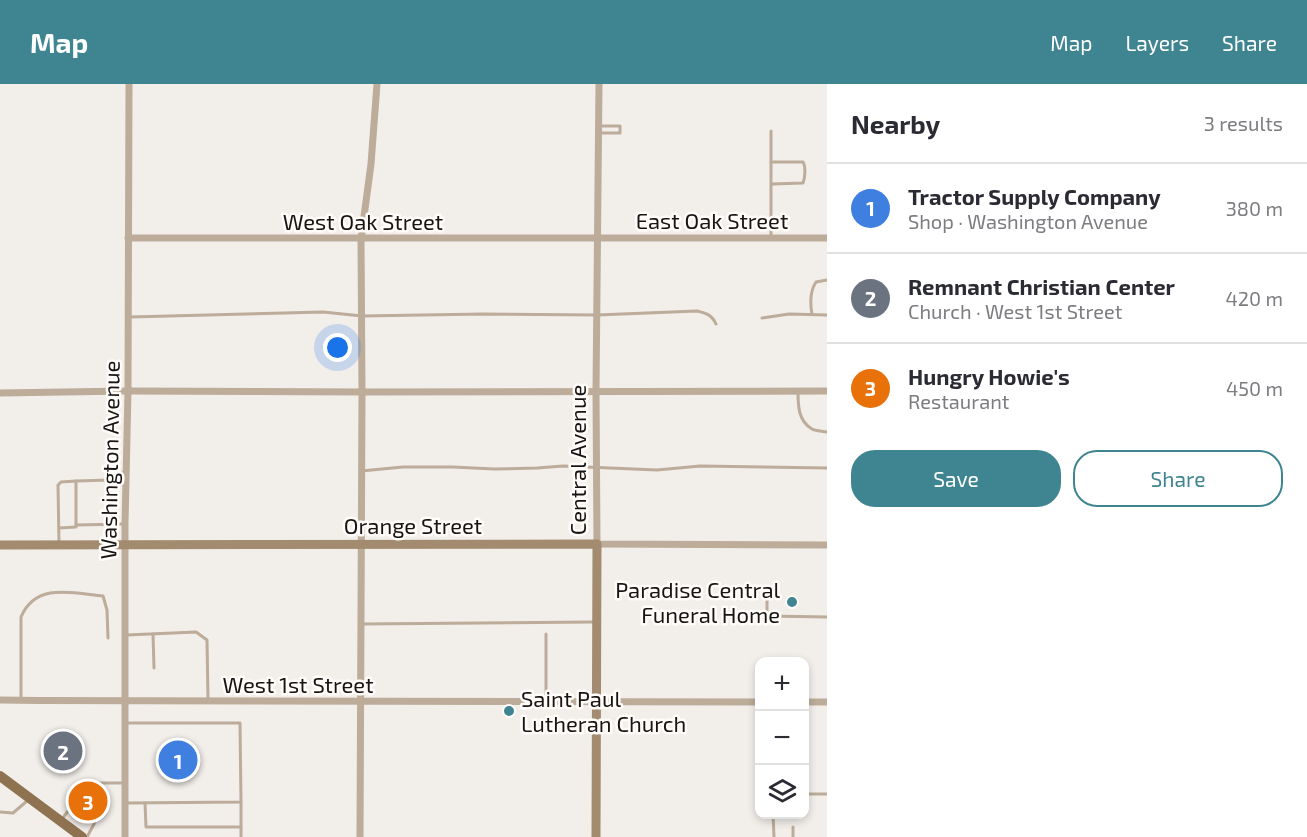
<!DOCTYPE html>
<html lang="en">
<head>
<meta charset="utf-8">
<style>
  :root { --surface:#fff; --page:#f7f7f7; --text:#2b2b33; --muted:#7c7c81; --line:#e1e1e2; --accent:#3f8591 }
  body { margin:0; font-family:"Exo 2",sans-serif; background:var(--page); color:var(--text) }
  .controls { position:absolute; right:18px; bottom:18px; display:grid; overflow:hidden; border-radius:12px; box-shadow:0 3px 9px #0003 }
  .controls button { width:54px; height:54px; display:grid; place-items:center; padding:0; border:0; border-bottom:2px solid var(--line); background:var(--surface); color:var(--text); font:30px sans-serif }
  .you { position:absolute; left:338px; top:264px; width:21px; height:21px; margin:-15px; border:4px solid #fff; border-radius:50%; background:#1a73e8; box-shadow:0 0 0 9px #1a73e833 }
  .badge { display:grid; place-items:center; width:39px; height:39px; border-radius:50%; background:var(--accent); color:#fff; font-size:20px; font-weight:700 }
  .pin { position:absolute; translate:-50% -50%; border:3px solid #fff; box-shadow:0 2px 6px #0006 }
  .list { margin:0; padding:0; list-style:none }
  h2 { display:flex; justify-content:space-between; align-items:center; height:78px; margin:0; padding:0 24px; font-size:26px }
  h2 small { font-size:20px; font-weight:400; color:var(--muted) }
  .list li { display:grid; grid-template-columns:39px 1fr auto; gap:18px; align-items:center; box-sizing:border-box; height:90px; padding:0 24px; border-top:2px solid var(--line) }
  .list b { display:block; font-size:22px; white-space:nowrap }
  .list p { margin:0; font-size:20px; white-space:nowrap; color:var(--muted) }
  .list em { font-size:20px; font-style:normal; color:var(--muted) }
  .actions { display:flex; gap:12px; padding:18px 24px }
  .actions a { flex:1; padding:14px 0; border:2px solid var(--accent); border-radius:24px; text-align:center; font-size:21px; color:var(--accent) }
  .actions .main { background:var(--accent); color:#fff }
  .icon { flex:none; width:33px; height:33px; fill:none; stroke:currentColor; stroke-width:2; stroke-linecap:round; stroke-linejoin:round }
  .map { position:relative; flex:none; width:827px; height:753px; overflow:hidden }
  header { display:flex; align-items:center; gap:36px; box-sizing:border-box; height:84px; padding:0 30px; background:var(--accent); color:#fff }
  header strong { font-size:28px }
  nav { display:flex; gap:33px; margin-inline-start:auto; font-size:21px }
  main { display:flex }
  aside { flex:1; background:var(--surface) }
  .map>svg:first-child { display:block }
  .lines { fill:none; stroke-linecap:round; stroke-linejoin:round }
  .lane { stroke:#bcac99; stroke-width:3 }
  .street { stroke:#bcac99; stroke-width:7 }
  .secondary { stroke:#a28b6f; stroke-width:9 }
  .primary { stroke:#8f7351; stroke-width:10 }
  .poi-dot { fill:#3f8591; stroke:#fffcf9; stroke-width:2 }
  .labels { text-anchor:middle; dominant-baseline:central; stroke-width:5; stroke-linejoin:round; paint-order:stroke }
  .street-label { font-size:22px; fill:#171514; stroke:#fffcf9 }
  .poi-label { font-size:22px; fill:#171514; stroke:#fffcf9; text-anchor:end }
</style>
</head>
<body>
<header>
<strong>Map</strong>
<nav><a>Map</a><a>Layers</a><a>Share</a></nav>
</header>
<main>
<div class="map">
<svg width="827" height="753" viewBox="0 0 827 753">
  <rect width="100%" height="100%" fill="#f2eeea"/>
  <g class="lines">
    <g class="lane">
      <path d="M599 49H620V42H601"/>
      <path d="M771 78H803C806 83 805 94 803 99L772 100"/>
      <path d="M771 152V47"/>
      <path d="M812 230C810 219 810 207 816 198L827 196"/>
      <path d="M130 233 323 228 362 232 484 230 597 231 697 227C706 229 712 231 716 240"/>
      <path d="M762 234 789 230 827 231"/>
      <path d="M798 307C798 321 798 337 812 345 815 347 823 347 827 348"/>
      <path d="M361 387 403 383H453L494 385 537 384 563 382 657 386 700 382 827 384"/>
      <path d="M124 388 111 396 124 401"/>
      <path d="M76 397 111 396"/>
      <path d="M76 441 125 440"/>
      <path d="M59 459 58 401 61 398 76 397V443L59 444"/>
      <path d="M767 511V531L768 532 827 533"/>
      <path d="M361 540 594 538"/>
      <path d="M153 550 154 584"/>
      <path d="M546 550V617"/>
      <path d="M127 551 196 548 207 556 208 616"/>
      <path d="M21 615V533C36 498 73 509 103 512L107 526 108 554"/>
      <path d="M126 639H240L241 718 127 719"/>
      <path d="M95 700 100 699H124"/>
      <path d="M804 710H827"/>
      <path d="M145 719 146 743H241V718"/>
      <path d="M0 728 13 729 27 717"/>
      <path d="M773 730 774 753"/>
      <path d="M794 733V730"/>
      <path d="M63 734C66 729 72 723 74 718 79 705 78 701 94 701L97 707 96 734 94 740 87 753"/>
      <path d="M241 743V753"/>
      <path d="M793 753V743"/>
    </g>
    <g class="street">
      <path d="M599 0 596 307 597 460 827 461"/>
      <path d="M128 154H827"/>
      <path d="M0 309 128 307 362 308 827 307"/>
      <path d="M0 616C253 619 506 616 760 618"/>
      <path d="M804 618H827"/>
      <path d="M125 753V440L128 307 129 0"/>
      <path d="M360 753 362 308 361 155 371 80 377 0"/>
    </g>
    <path class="secondary" d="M0 461 597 460 596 753"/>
    <path class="primary" d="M0 692 82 753"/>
  </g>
  <g class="poi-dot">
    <circle cx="792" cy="518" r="6"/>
    <circle cx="509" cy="627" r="6"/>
  </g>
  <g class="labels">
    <g class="street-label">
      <text x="712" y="136">East Oak Street</text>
      <text x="363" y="137">West Oak Street</text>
      <text transform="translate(109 376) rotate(-89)">Washington Avenue</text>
      <text transform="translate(577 376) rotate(-90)">Central Avenue</text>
      <text x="413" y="441">Orange Street</text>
      <text x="298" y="600">West 1st Street</text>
    </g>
    <g class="poi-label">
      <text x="780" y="505">Paradise Central<tspan x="780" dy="25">Funeral Home</tspan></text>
      <text x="521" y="614" text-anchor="start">Saint Paul<tspan x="521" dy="25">Lutheran Church</tspan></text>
    </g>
  </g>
</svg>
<div class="controls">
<button>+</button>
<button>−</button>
<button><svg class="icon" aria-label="layers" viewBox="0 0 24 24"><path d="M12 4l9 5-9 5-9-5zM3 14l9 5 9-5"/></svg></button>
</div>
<div class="you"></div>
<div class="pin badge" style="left:178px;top:676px;background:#3f7fe0">1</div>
<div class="pin badge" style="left:63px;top:667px;background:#6b7280">2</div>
<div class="pin badge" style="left:88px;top:717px;background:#e8710a">3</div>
</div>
<aside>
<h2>Nearby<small>3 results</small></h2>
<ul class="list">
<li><span class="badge" style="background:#3f7fe0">1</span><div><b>Tractor Supply Company</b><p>Shop · Washington Avenue</p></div><em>380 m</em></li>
<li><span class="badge" style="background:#6b7280">2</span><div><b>Remnant Christian Center</b><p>Church · West 1st Street</p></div><em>420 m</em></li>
<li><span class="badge" style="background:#e8710a">3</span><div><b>Hungry Howie's</b><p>Restaurant</p></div><em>450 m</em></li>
</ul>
<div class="actions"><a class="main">Save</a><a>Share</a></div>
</aside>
</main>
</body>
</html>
